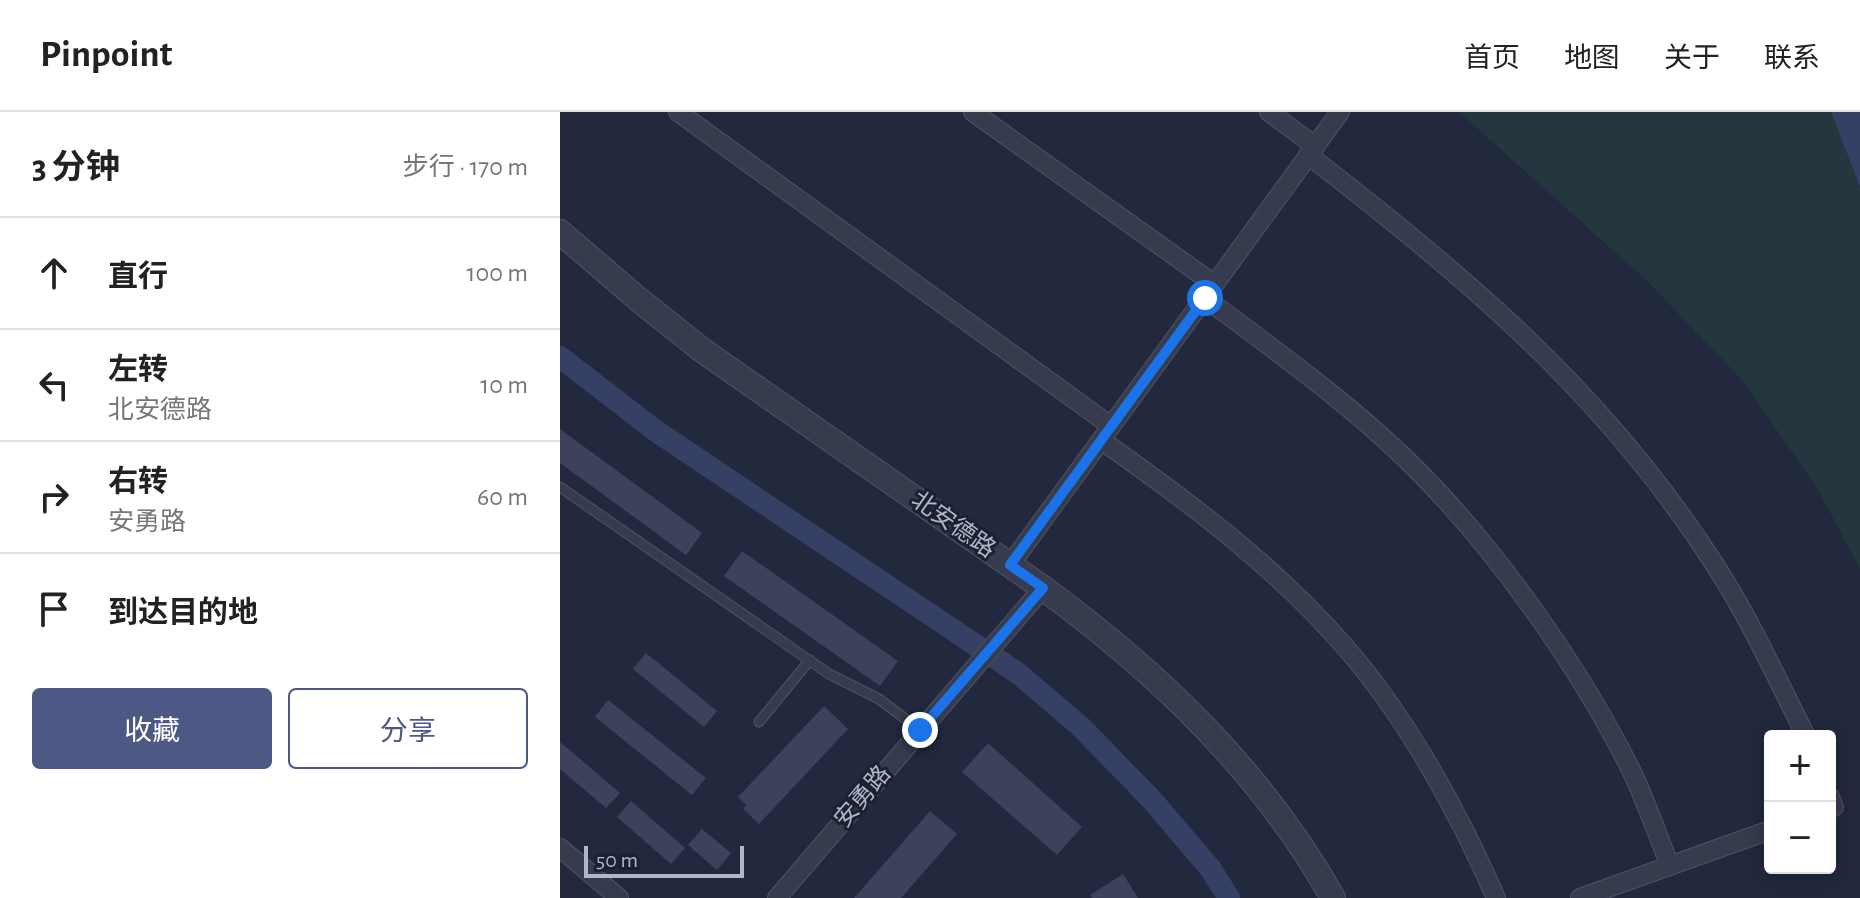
<!DOCTYPE html>
<html lang="zh">
<head>
<meta charset="utf-8">
<style>
  :root { --surface:#fff; --page:#f2f2f2; --text:#222; --muted:#767676; --line:#e0e0e0; --accent:#4e5884 }
  body { margin:0; font-family:"Alegreya Sans","Noto Sans SC",sans-serif; background:var(--page); color:var(--text) }
  .controls { position:absolute; right:24px; bottom:24px; display:grid; overflow:hidden; border-radius:8px; box-shadow:0 4px 20px #0003 }
  .controls button { width:72px; height:72px; display:grid; place-items:center; padding:0; border:0; border-bottom:2px solid var(--line); background:var(--surface); color:var(--text); font:40px sans-serif }
  .scale { position:absolute; left:24px; bottom:20px; width:160px; box-sizing:border-box; padding-left:8px; border:4px solid #b2b6c8; border-top:0; font-size:22px; line-height:28px; white-space:nowrap; color:#b2b6c8; -webkit-text-stroke:6px #1b2032; paint-order:stroke }
  .stop { position:absolute; width:24px; height:24px; margin:-18px; border:6px solid #1a73e8; border-radius:50%; background:#fff }
  .stop.end { background:#1a73e8; border-color:#fff; box-shadow:0 2px 8px #0008 }
  .list { margin:0; padding:0; list-style:none }
  h2 { display:flex; justify-content:space-between; align-items:center; height:104px; margin:0; padding:0 32px; font-size:34px }
  h2 small { font-size:26px; font-weight:400; color:var(--muted) }
  .list li { display:grid; grid-template-columns:52px 1fr auto; gap:24px; align-items:center; box-sizing:border-box; height:112px; padding:0 32px; border-top:2px solid var(--line) }
  .list b { display:block; font-size:30px; white-space:nowrap }
  .list p { margin:0; font-size:26px; white-space:nowrap; color:var(--muted) }
  .list em { font-size:26px; font-style:normal; color:var(--muted) }
  .actions { display:flex; gap:16px; padding:24px 32px }
  .actions a { flex:1; padding:18px 0; border:2px solid var(--accent); border-radius:8px; text-align:center; font-size:28px; color:var(--accent) }
  .actions .main { background:var(--accent); color:#fff }
  .icon { flex:none; width:44px; height:44px; fill:none; stroke:currentColor; stroke-width:2; stroke-linecap:round; stroke-linejoin:round }
  .map { position:relative; flex:none; width:1300px; height:786px; overflow:hidden }
  header { display:flex; align-items:center; gap:48px; box-sizing:border-box; height:112px; padding:0 40px; background:var(--surface); border-bottom:2px solid var(--line) }
  header strong { font-size:38px }
  nav { display:flex; gap:44px; margin-inline-start:auto; font-size:28px }
  main { display:flex }
  aside { flex:1; background:var(--surface) }
  .map>svg:first-child { display:block }
  .green { fill:#24363e }
  .water { fill:#354064 }
  .lines { fill:none; stroke-linecap:round; stroke-linejoin:round }
  .canal { stroke:#354064; stroke-width:22 }
  .building { fill:#3c425b }
  .service-casing { stroke:#4e5365; stroke-width:11 }
  .minor-casing { stroke:#4e5365; stroke-width:20 }
  .tertiary-casing { stroke:#4e5365; stroke-width:26 }
  .service { stroke:#363b4d; stroke-width:9 }
  .minor { stroke:#363b4d; stroke-width:18 }
  .tertiary { stroke:#363b4d; stroke-width:24 }
  .route { stroke:#1a73e8; stroke-width:10 }
  .labels { text-anchor:middle; dominant-baseline:central; stroke-width:6; stroke-linejoin:round; paint-order:stroke }
  .street-label { font-size:24px; fill:#b2b6c8; stroke:#1b2032 }
</style>
</head>
<body>
<header>
<strong>Pinpoint</strong>
<nav><a>首页</a><a>地图</a><a>关于</a><a>联系</a></nav>
</header>
<main>
<aside>
<h2>3 分钟<small>步行 · 170 m</small></h2>
<ul class="list">
<li><svg class="icon" aria-label="ahead" viewBox="0 0 24 24"><path d="M12 20V5M6 11l6-6 6 6"/></svg><div><b>直行</b></div><em>100 m</em></li>
<li><svg class="icon" aria-label="left" viewBox="0 0 24 24"><path d="M17 20v-9H6M10 6l-5 5 5 5"/></svg><div><b>左转</b><p>北安德路</p></div><em>10 m</em></li>
<li><svg class="icon" aria-label="right" viewBox="0 0 24 24"><path d="M7 20v-9h11M14 6l5 5-5 5"/></svg><div><b>右转</b><p>安勇路</p></div><em>60 m</em></li>
<li><svg class="icon" aria-label="arrive" viewBox="0 0 24 24"><path d="M6 21V4h12l-3 4 3 4H6"/></svg><div><b>到达目的地</b></div></li>
</ul>
<div class="actions"><a class="main">收藏</a><a>分享</a></div>
</aside>
<div class="map">
<svg width="1300" height="786" viewBox="0 0 1300 786">
  <rect width="100%" height="100%" fill="#22283d"/>
  <path class="green" d="M899 0H1271L1300 75V457L1257 376 1182 268 1087 169Z"/>
  <path class="water" d="M1271 0H1300V75Z"/>
  <g class="lines">
    <path class="canal" d="M0 245 96 319 459 562 520 614 592 688 650 756 669 786"/>
  </g>
  <g class="building">
    <path d="M0 317 142 421 126 443 0 351Z"/>
    <path d="M182 439 338 549 320 574 164 464Z"/>
    <path d="M86 541 157 599 144 615 73 557Z"/>
    <path d="M48 588 146 666 132 683 35 605Z"/>
    <path d="M264 594 288 617 199 712 183 697 186 693 178 685Z"/>
    <path d="M0 630 60 681 46 696 0 657Z"/>
    <path d="M428 631 522 715 497 743 402 660Z"/>
    <path d="M71 689 125 736 111 752 57 705Z"/>
    <path d="M370 699 397 722 341 786H294Z"/>
    <path d="M142 717 171 741 157 758 128 733Z"/>
    <path d="M563 762 578 786H532L530 783Z"/>
  </g>
  <g class="lines">
    <g class="service-casing">
      <g id="service">
        <path d="M0 375 269 562 319 587 360 618"/>
        <path d="M199 610 250 548"/>
      </g>
    </g>
    <g class="minor-casing">
      <g id="minor">
        <path d="M118 0 551 314"/>
        <path d="M413 0 654 172"/>
        <path d="M709 0 755 34"/>
        <path d="M748 43C907 165 1046 283 1155 453 1190 507 1217 567 1246 624"/>
        <path d="M645 186C716 239 789 291 852 353 935 435 1019 554 1071 658 1086 689 1097 722 1110 754"/>
        <path d="M541 328C629 390 715 454 786 536 847 606 899 701 936 786"/>
        <path d="M450 453 780 0"/>
        <path d="M1270 685 1274 695 1270 696"/>
        <path d="M0 736 59 786"/>
        <path d="M217 786 483 476"/>
        <path d="M1020 786 1210 718"/>
      </g>
    </g>
    <g class="tertiary-casing">
      <path id="tertiary" d="M0 120 78 187 142 238 483 476C599 561 702 660 773 786"/>
    </g>
    <use href="#service" class="service"/>
    <use href="#minor" class="minor"/>
    <use href="#tertiary" class="tertiary"/>
  </g>
  <g class="lines">
    <path class="route" d="M360 618 483 476 450 453 645 186"/>
  </g>
  <g class="labels">
    <g class="street-label">
      <text transform="translate(393 413) rotate(35)">北安德路</text>
      <text transform="translate(303 685) rotate(-50)">安勇路</text>
    </g>
  </g>
</svg>
<div class="controls">
<button>+</button>
<button>−</button>
</div>
<div class="scale">50 m</div>
<div class="stop" style="left:645px;top:186px"></div>
<div class="stop end" style="left:360px;top:618px"></div>
</div>
</main>
</body>
</html>
